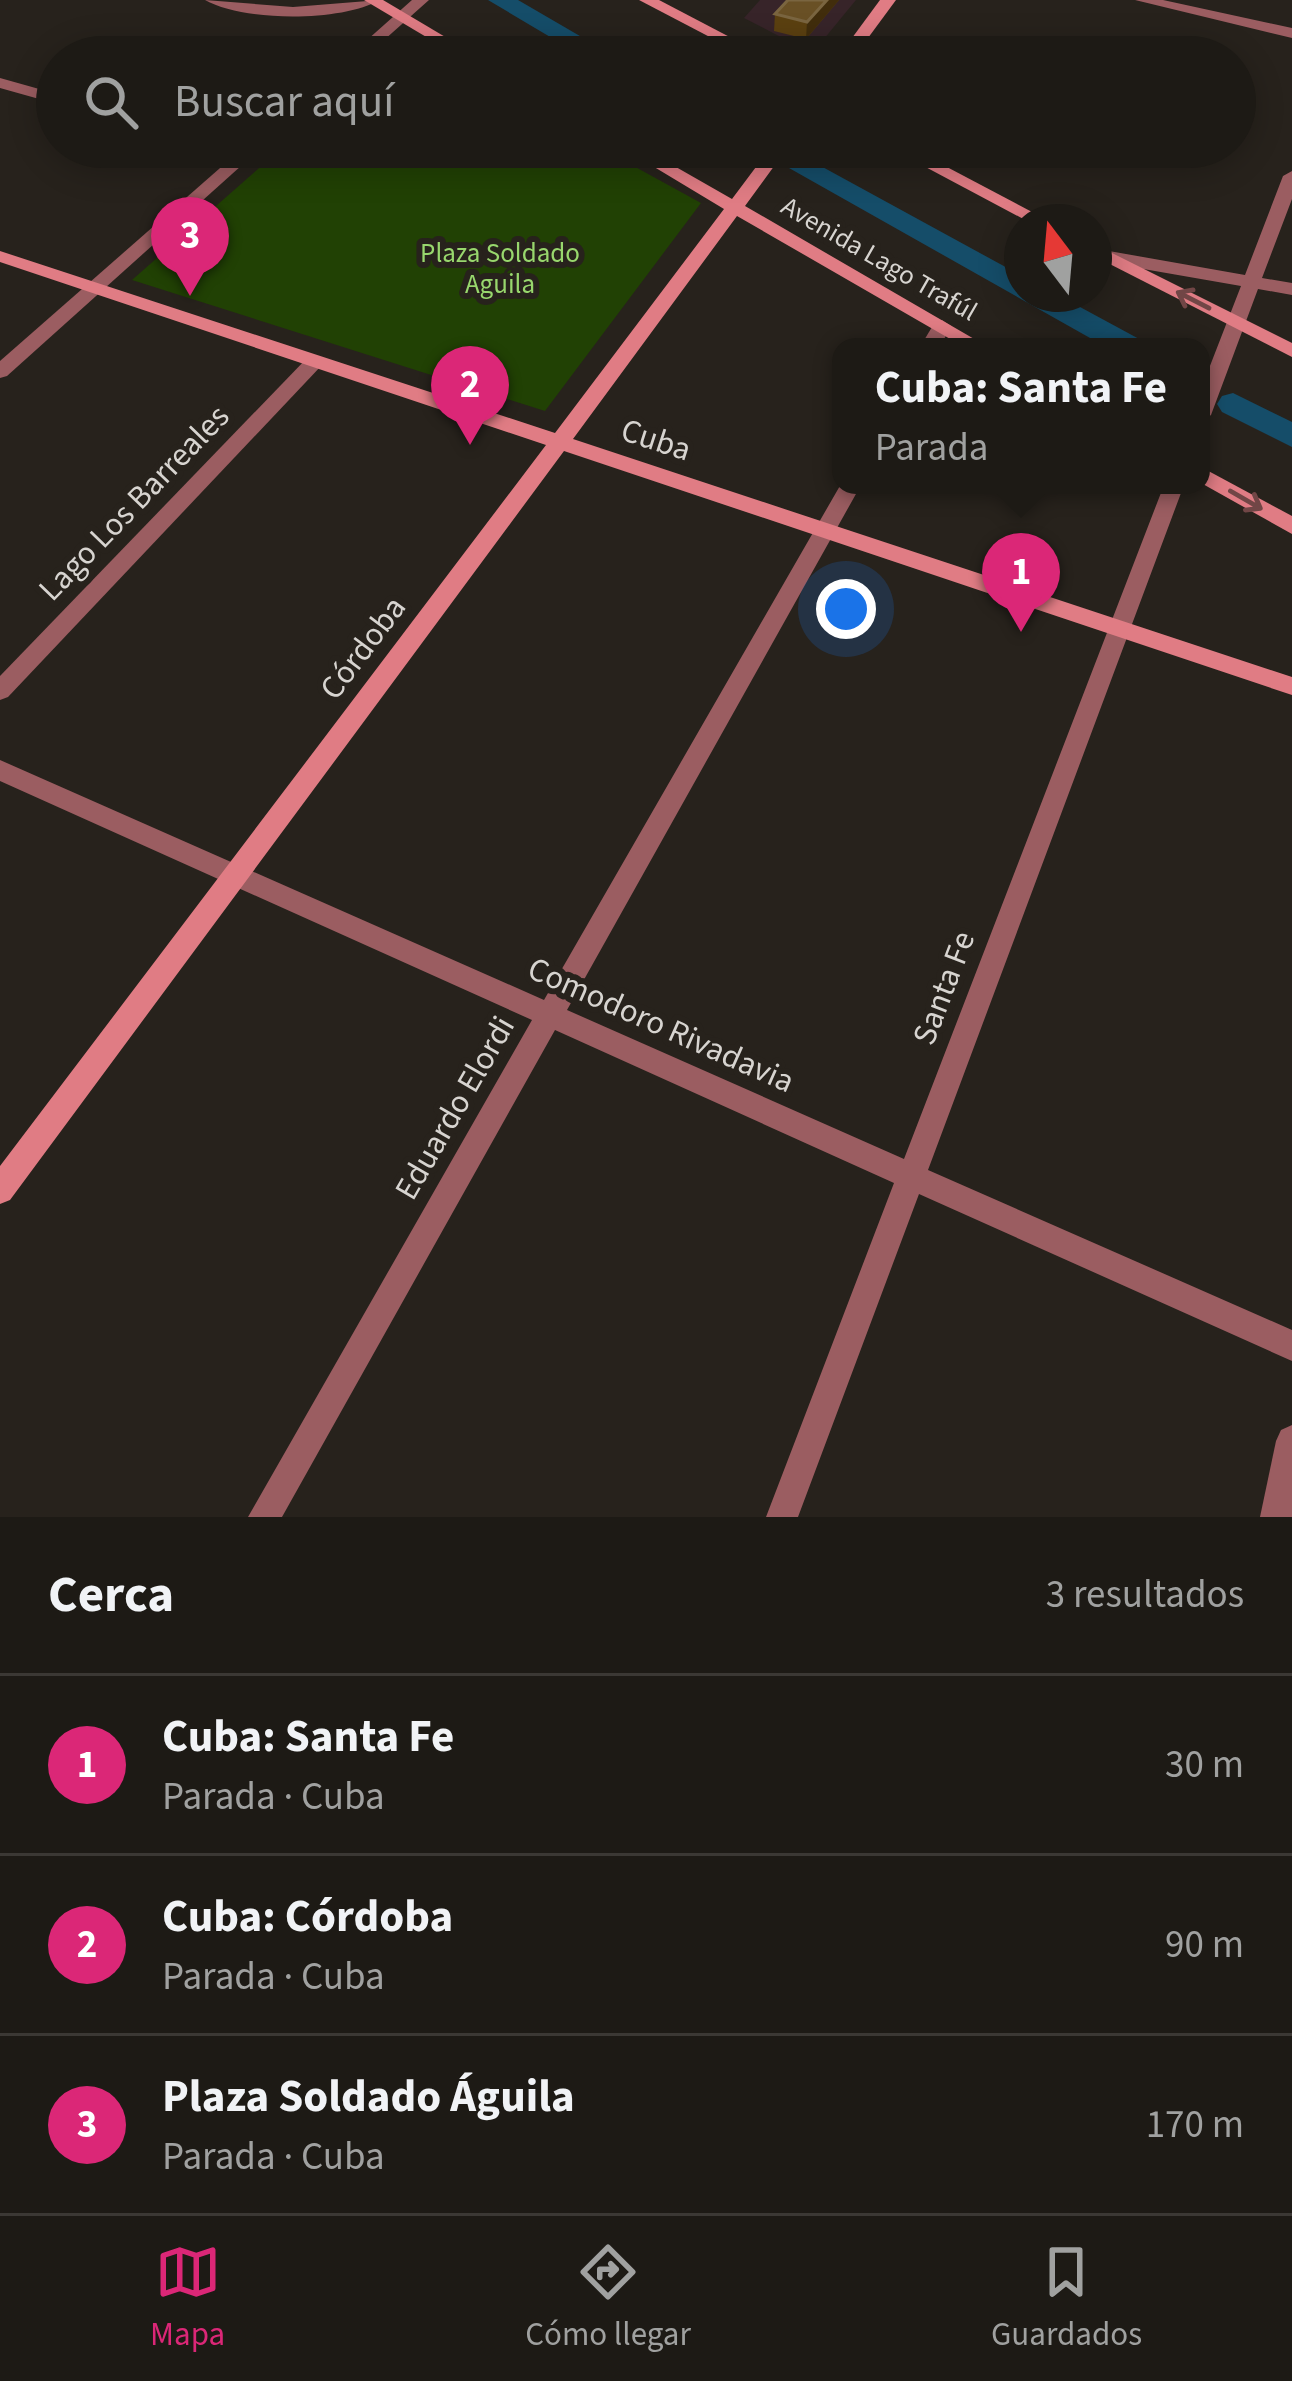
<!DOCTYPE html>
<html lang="es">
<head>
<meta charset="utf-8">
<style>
  :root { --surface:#1d1a15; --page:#25231e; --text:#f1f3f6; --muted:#a0a1a0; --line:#3b3834; --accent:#db2777 }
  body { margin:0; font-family:"Source Sans 3",sans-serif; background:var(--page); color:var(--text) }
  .compass { position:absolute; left:1004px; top:204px; width:108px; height:108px; border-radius:50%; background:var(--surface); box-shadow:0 6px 30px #0003; rotate:344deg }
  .you { position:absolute; left:846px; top:609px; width:42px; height:42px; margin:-30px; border:9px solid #fff; border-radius:50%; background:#1a73e8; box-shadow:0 0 0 18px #1a73e833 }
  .badge { display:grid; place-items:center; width:78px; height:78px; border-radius:50%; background:var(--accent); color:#fff; font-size:39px; font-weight:700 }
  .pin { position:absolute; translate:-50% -99px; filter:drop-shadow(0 3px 6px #0008) }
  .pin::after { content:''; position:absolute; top:63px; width:42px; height:36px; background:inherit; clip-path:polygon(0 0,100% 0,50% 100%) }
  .popup { position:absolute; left:832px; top:338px; width:378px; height:156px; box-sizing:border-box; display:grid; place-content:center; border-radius:24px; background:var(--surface); filter:drop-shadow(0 3px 9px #0005); font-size:39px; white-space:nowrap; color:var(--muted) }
  .popup b { font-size:45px; color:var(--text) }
  .popup::after { content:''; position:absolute; left:50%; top:100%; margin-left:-24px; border:24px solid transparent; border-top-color:var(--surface) }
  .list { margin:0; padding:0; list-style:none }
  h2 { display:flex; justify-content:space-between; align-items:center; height:156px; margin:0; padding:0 48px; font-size:51px }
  h2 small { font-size:39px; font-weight:400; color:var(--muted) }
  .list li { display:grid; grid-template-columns:78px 1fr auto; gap:36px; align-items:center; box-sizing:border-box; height:180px; padding:0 48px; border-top:3px solid var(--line) }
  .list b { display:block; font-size:45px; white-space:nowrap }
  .list p { margin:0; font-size:39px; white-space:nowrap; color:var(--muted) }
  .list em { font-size:39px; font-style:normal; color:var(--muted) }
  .icon { flex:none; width:66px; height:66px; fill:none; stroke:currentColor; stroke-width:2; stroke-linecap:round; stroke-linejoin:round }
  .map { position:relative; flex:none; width:1292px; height:1517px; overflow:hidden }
  .search { position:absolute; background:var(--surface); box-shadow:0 6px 30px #0003; left:36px; right:36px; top:36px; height:132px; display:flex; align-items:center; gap:30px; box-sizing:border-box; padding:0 42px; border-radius:66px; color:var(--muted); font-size:45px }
  .sheet { height:696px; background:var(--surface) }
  nav { display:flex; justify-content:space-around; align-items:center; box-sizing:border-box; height:168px; border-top:3px solid var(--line); background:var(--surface); font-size:33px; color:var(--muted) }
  nav a { display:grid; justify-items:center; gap:6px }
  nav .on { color:var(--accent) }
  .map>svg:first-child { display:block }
  .education { fill:#372429 }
  .green { fill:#214104 }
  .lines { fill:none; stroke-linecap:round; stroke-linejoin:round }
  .canal { fill:#154d69; fill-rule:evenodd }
  .street { fill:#9b5d61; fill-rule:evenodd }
  .secondary { fill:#e07c84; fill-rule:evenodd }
  .wall { fill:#5b4010 }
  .shaded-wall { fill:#412d0c }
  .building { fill:#695025; stroke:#7a6540; stroke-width:3 }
  .oneway { stroke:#714646 }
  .labels { text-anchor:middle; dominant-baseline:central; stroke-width:12; stroke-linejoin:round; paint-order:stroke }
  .far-park-label { font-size:27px; fill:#98d76d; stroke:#27221c }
  .far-street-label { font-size:27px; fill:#d7d4d0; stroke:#27221c }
  .street-label { font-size:33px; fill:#d7d4d0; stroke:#27221c }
</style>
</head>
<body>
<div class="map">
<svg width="1292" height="1517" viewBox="0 0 1292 1517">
  <rect width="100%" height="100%" fill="#27221c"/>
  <path class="education" d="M760 0H856L819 45 800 47 744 18Z"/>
  <path class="green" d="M283 147H599L701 203 545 411 132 280Z"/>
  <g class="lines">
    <g class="canal">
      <path d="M488 0H518L616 57H584Z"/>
      <path d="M752 147H786L1022 276V294H1056L1141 340 1146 347H1106Z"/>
      <path d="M1233 393 1292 422V447L1222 412 1217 404 1222 396Z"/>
    </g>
    <g class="street">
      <path d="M205 0 293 7 380 0C341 22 244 22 205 0Z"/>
      <path d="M412 0H429L365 57H348Z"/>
      <path d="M1135 0H1163L1292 28V38Z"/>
      <path d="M0 78 57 94V104L0 88Z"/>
      <path d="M244 147H262L7 376 0 378V361Z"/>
      <path d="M1292 171V199L1262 278 1292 283V295L1258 289 1211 415 1201 422V389L1241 286 1109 263 1100 257 1109 251 1245 275 1283 176Z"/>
      <path d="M942 320 951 326 940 347H920L935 322Z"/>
      <path d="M315 355 325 361 322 365 8 697 0 700V676L308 357Z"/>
      <path d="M841 484 861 485 567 1010 904 1159 1164 485H1184L928 1170 1292 1330V1361L919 1194 798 1517H766L894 1183 555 1030 282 1517H248L532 1020 0 781V760L544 1000Z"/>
      <path d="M1292 1425V1517H1260L1276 1441 1281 1430Z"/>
    </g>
    <g class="secondary">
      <path d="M364 0H383L479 57H460Z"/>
      <path d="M639 0H659L768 57H748Z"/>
      <path d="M880 0H896L854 57H838Z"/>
      <path d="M621 147H641L732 199 771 147H788L745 206 988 347H964L737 216 573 439 1292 677V695L564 451 10 1200 0 1204V1166L546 445 0 262V251L555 433 724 209Z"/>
      <path d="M888 147H909L1051 222H1029Z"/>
      <path d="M1094 244 1292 343V357L1094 256Z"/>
      <path d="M1201 467 1292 516V534L1201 483Z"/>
    </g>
  </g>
  <path class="wall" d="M788 0H839L806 39 774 31 775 14Z"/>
  <path class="shaded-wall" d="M827 0H839L806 39 807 22Z"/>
  <path class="building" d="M788 0H827L807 22 775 14Z"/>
  <defs><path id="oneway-shaft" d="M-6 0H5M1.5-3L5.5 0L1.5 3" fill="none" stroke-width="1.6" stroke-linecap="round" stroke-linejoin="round" transform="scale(3)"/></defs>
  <g class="oneway">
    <use href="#oneway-shaft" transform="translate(1193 300) rotate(-153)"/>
    <use href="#oneway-shaft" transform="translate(1246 500) rotate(30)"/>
  </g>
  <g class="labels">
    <g class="far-park-label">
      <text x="500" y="253">Plaza Soldado<tspan x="500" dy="31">Aguila</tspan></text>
    </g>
    <g class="far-street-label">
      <text transform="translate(879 259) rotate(30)">Avenida Lago Trafúl</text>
    </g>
    <g class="street-label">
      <text transform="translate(656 440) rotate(18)">Cuba</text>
      <text transform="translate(134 503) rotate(-46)">Lago Los Barreales</text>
      <text transform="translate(363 648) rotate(-53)">Córdoba</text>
      <text transform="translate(944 988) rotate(-69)">Santa Fe</text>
      <text transform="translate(661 1025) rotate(24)">Comodoro Rivadavia</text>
      <text transform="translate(455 1108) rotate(-60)">Eduardo Elordi</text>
    </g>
  </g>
</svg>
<svg class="compass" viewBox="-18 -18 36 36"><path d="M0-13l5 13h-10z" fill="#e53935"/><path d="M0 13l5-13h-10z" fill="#a0a1a0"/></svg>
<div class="you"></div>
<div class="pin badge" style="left:1021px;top:632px">1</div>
<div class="popup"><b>Cuba: Santa Fe</b>Parada</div>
<div class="pin badge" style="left:470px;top:445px">2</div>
<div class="pin badge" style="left:190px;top:296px">3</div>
<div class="search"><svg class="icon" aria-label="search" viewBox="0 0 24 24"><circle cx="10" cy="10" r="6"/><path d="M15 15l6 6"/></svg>Buscar aquí</div>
</div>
<section class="sheet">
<h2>Cerca<small>3 resultados</small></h2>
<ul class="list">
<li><span class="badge">1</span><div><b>Cuba: Santa Fe</b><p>Parada · Cuba</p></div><em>30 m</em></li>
<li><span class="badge">2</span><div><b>Cuba: Córdoba</b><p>Parada · Cuba</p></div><em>90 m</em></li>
<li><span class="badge">3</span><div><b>Plaza Soldado Águila</b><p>Parada · Cuba</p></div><em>170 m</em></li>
</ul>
</section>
<nav>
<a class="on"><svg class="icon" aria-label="map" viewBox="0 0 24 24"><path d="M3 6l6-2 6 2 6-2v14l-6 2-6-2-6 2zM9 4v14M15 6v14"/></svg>Mapa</a>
<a><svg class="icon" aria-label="directions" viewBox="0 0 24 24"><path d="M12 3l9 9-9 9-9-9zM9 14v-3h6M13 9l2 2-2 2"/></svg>Cómo llegar</a>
<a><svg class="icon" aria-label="saved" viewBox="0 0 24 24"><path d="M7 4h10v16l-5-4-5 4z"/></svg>Guardados</a>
</nav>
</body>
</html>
